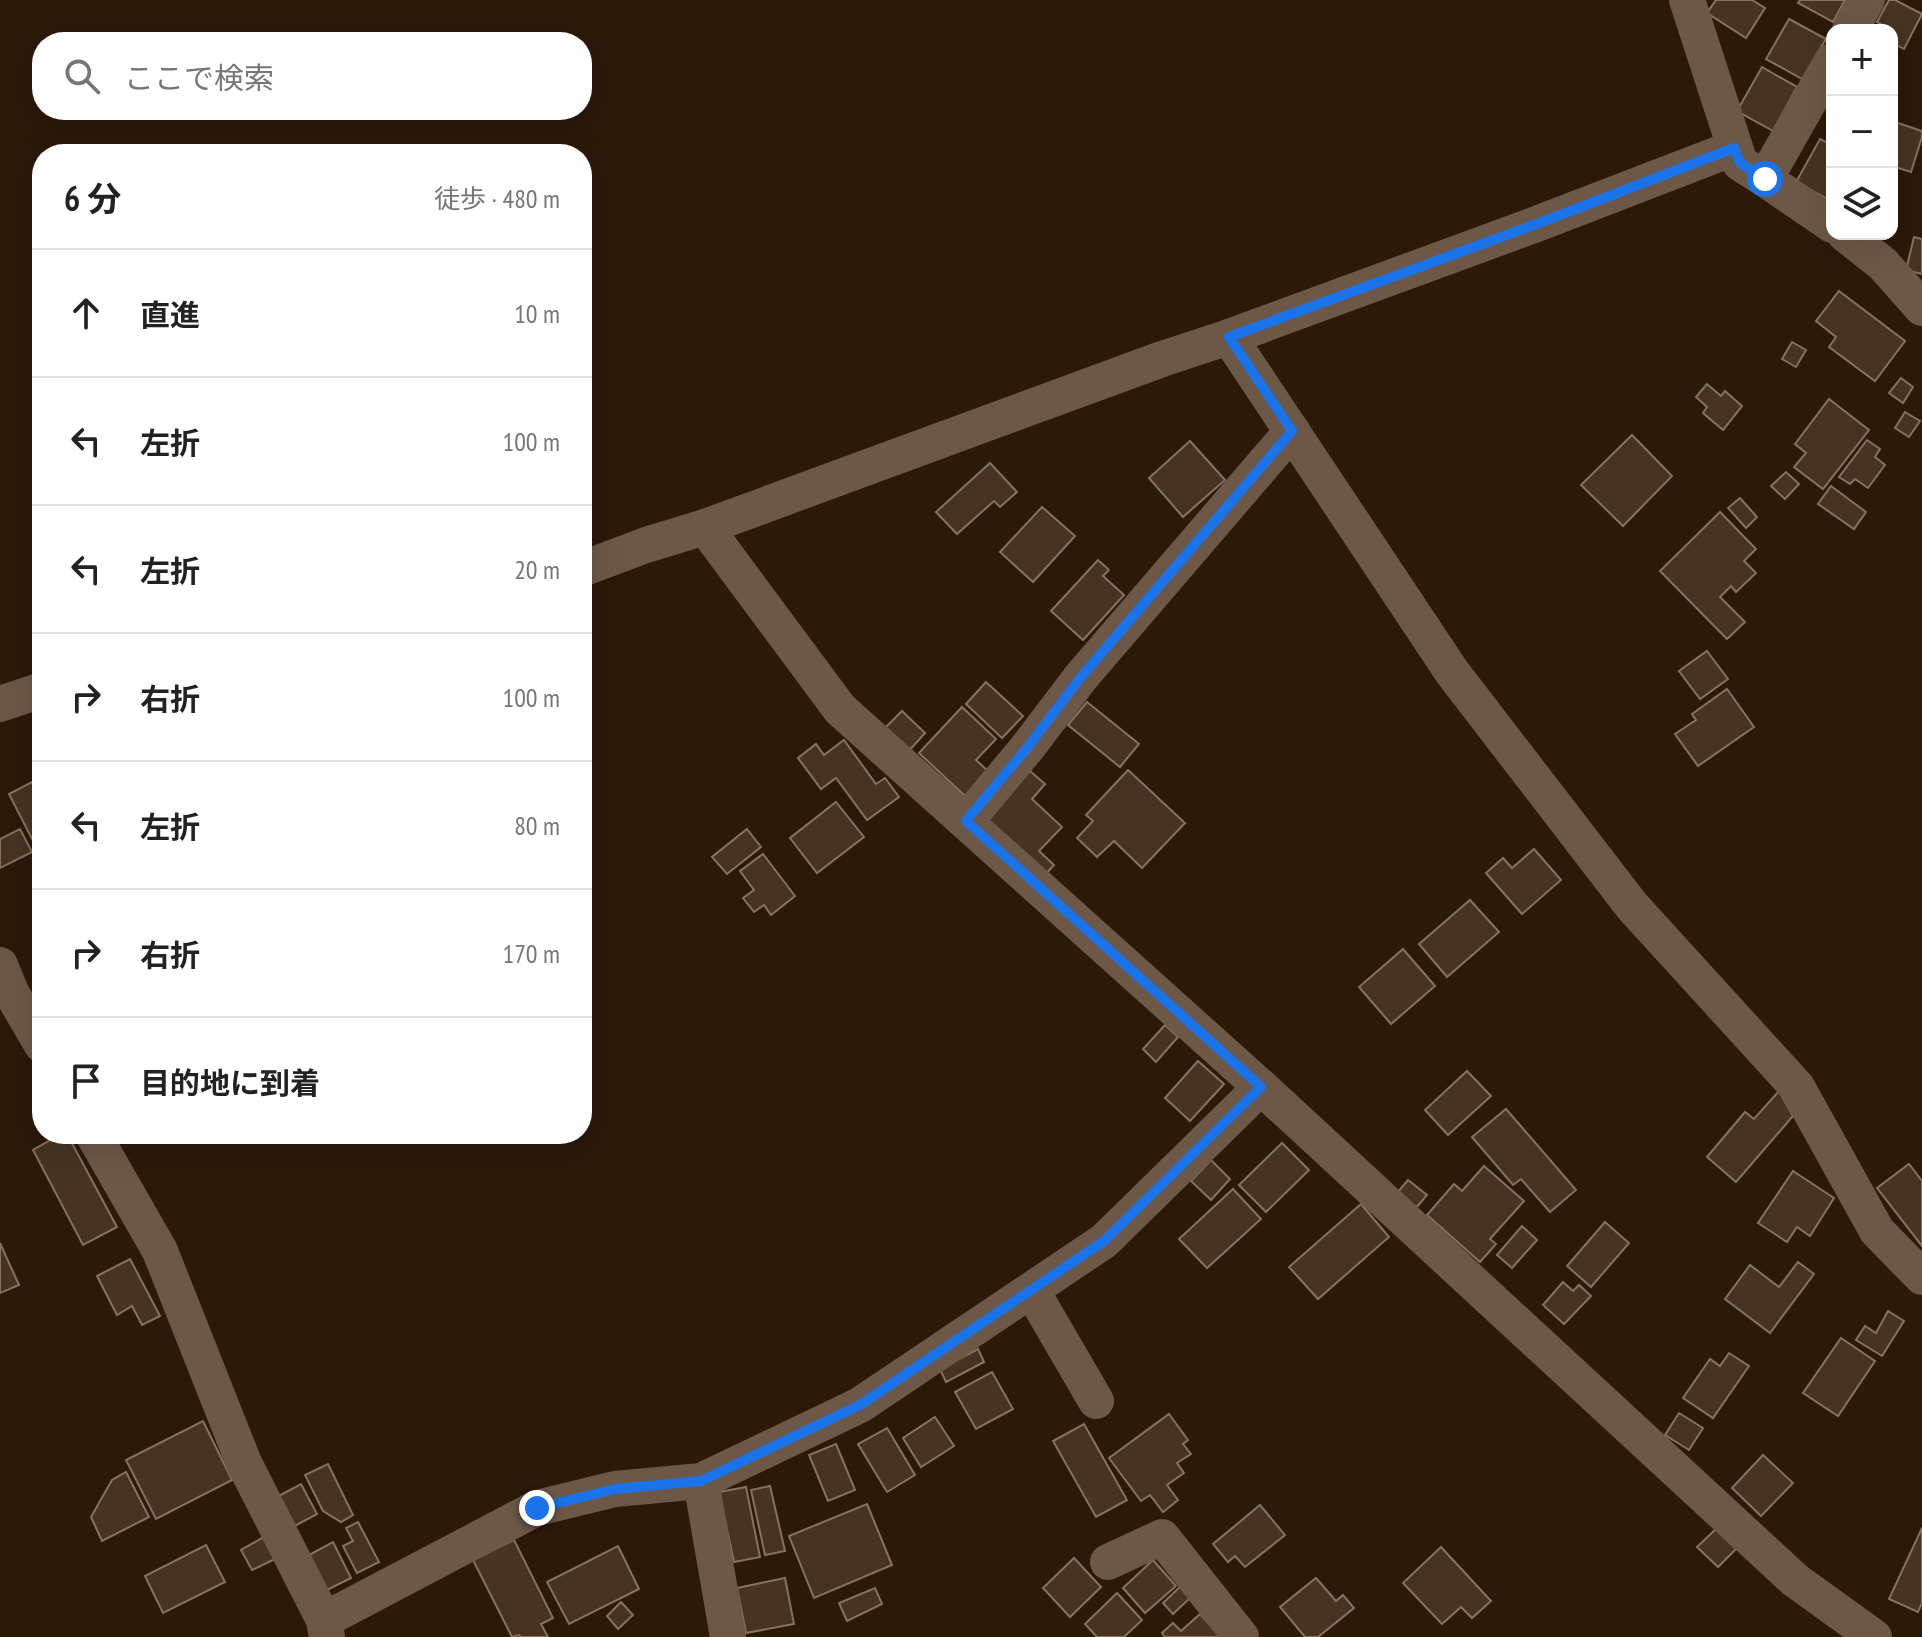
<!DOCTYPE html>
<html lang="ja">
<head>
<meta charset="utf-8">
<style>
  :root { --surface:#fff; --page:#f2f2f2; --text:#222; --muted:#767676; --line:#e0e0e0 }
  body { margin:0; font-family:"PT Sans Narrow","Noto Sans JP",sans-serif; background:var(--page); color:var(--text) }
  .controls { position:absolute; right:24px; top:24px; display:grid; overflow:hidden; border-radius:16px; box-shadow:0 8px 32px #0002 }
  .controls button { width:72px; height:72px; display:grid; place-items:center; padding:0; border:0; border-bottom:2px solid var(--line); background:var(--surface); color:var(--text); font:40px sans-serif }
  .stop { position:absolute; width:24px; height:24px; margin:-18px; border:6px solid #1a73e8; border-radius:50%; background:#fff }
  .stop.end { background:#1a73e8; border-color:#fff; box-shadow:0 2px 8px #0008 }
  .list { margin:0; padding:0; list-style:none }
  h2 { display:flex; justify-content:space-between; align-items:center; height:104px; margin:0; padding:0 32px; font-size:34px }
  h2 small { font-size:26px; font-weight:400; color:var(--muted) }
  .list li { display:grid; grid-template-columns:52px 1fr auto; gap:24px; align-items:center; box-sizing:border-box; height:128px; padding:0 32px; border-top:2px solid var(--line) }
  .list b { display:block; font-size:30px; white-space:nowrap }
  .list em { font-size:26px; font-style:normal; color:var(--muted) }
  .icon { flex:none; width:44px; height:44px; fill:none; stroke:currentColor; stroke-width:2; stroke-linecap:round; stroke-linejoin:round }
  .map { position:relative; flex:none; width:1922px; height:1637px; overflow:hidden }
  .search { position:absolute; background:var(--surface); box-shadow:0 8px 32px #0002; left:32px; top:32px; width:560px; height:88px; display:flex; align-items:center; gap:20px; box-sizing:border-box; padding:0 28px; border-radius:32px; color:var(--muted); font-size:30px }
  .panel { position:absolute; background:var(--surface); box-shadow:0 8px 32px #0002; left:32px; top:144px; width:560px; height:1000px; border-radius:32px }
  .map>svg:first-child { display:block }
  .building { fill:#463323; stroke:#87715f; stroke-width:2 }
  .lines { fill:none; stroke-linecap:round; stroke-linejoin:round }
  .minor { stroke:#6d5847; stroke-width:36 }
  .route { stroke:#1a73e8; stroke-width:10 }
</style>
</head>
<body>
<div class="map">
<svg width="1922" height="1637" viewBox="0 0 1922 1637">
  <rect width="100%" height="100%" fill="#2b190a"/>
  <g class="building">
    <path d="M1716 0H1752L1765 8 1746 38 1707 13Z"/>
    <path d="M1800 0H1845L1833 22 1798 3Z"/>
    <path d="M1889 0H1895L1922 14 1904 49 1892 43V30L1877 22Z"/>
    <path d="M1789 19 1826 39 1802 79 1766 59Z"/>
    <path d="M1762 67 1797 87 1773 131 1737 111Z"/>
    <path d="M1892 121 1922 131V137L1911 172 1892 166Z"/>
    <path d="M1820 139 1832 145 1831 201 1796 182Z"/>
    <path d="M1914 237 1922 239V274L1906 270Z"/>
    <path d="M1839 291 1905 341 1875 381 1829 347 1836 337 1816 321Z"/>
    <path d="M1792 342 1806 350 1796 367 1782 359Z"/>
    <path d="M1901 378 1913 387 1903 403 1889 393Z"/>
    <path d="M1707 384 1721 396 1725 391 1742 406 1723 430 1703 413 1707 407 1696 397Z"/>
    <path d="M1829 399 1869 430 1823 489 1794 467 1806 453 1795 444Z"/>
    <path d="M1905 412 1920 421 1909 437 1895 428Z"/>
    <path d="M1632 435 1672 476 1623 526 1581 485Z"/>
    <path d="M1867 440 1880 449 1875 457 1885 465 1868 488 1855 479 1850 484 1839 477Z"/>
    <path d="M1190 441 1225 480 1183 517 1149 478Z"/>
    <path d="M990 463 1017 492 1000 507 994 501 957 534 936 512Z"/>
    <path d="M1786 472 1799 484 1785 499 1771 486Z"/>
    <path d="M1831 486 1866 512 1854 529 1818 504Z"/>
    <path d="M1740 498 1757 517 1746 528 1728 508Z"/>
    <path d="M1042 507 1075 536 1033 582 1000 552Z"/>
    <path d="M1720 512 1756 549 1744 561 1756 573 1736 592 1731 586 1720 597 1745 622 1727 639 1660 571Z"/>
    <path d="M1098 560 1109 570 1103 576 1124 595 1083 640 1051 611Z"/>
    <path d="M1707 651 1728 679 1700 699 1679 671Z"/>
    <path d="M986 682 1023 716 1002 738 966 704Z"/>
    <path d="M1727 689 1754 727 1698 766 1675 734 1696 720 1692 714Z"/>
    <path d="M1087 702 1139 744 1120 767 1068 725Z"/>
    <path d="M962 707 996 739 976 760 988 771 965 796 919 753Z"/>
    <path d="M902 711 925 733 907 753 883 730Z"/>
    <path d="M844 740 876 784 885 778 899 797 867 820 836 778 821 789 798 758 816 744 824 755Z"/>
    <path d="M1128 770 1185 823 1142 868 1114 841 1097 857 1077 838 1093 821 1086 815Z"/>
    <path d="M1030 771 1045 784 1032 799 1062 827 1039 851 1054 865 1043 877 983 822Z"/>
    <path d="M42 777V837L33 841 9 794Z"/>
    <path d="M836 802 864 837 817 873 790 838Z"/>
    <path d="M20 829 32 852 0 868V839Z"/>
    <path d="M747 829 761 847 727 874 712 857Z"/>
    <path d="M1534 849 1561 880 1522 914 1486 873 1503 858 1512 868Z"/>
    <path d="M763 854 795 896 771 915 764 905 754 912 743 898 754 890 740 871Z"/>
    <path d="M1470 900 1499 932 1447 977 1419 944Z"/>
    <path d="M1403 949 1435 986 1391 1024 1359 987Z"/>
    <path d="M1165 1025 1178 1037 1156 1062 1143 1049Z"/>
    <path d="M1198 1061 1224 1084 1190 1121 1165 1098Z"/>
    <path d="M1467 1071 1491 1096 1448 1135 1425 1110Z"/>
    <path d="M1779 1091 1793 1116 1736 1182 1707 1157 1745 1112 1754 1119Z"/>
    <path d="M1506 1109 1576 1190 1550 1212 1521 1179 1513 1185 1472 1137Z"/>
    <path d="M61 1134H67L117 1227 83 1245 33 1150Z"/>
    <path d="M1282 1143 1309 1170 1266 1212 1239 1185Z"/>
    <path d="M1211 1160 1230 1179 1211 1200 1191 1181Z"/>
    <path d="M1909 1164 1922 1181V1246L1877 1188Z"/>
    <path d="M1484 1166 1524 1201 1490 1239 1496 1244 1480 1262 1427 1215 1454 1184 1462 1191Z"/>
    <path d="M1793 1171 1834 1198 1810 1236 1797 1227 1787 1242 1758 1223Z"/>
    <path d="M1408 1180 1427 1195 1416 1208 1397 1193Z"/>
    <path d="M1233 1189 1261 1219 1207 1268 1179 1239Z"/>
    <path d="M1361 1204 1389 1237 1318 1299 1289 1267Z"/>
    <path d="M1605 1222 1629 1243 1591 1287 1567 1266Z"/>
    <path d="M1522 1226 1537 1240 1512 1268 1497 1255Z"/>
    <path d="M0 1243 19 1285 0 1293Z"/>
    <path d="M130 1259 160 1316 142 1325 132 1306 117 1315 97 1276Z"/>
    <path d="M1798 1262 1814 1274 1770 1333 1725 1299 1750 1265 1779 1287Z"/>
    <path d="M1563 1282 1573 1291 1579 1285 1591 1296 1564 1324 1543 1305Z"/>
    <path d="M1888 1311 1904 1321 1882 1356 1856 1340 1865 1326 1876 1333Z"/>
    <path d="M1841 1338 1875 1361 1838 1416 1803 1393Z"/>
    <path d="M978 1349 984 1362 946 1382 940 1369Z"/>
    <path d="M1729 1353 1749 1366 1713 1418 1683 1398 1710 1359 1720 1366Z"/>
    <path d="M992 1372 1013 1409 976 1429 955 1392Z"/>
    <path d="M1679 1413 1703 1428 1689 1450 1665 1435Z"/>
    <path d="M1169 1414 1188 1440 1183 1444 1191 1454 1177 1463 1184 1473 1167 1485 1178 1500 1163 1512 1150 1495 1141 1501 1109 1458Z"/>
    <path d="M935 1417 954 1446 921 1467 903 1438Z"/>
    <path d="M203 1421 232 1480 156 1519 126 1460Z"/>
    <path d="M1084 1424 1127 1500 1096 1517 1053 1441Z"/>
    <path d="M887 1428 915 1475 887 1492 858 1444Z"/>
    <path d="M836 1444 855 1490 828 1501 809 1455Z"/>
    <path d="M1763 1455 1793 1483 1761 1516 1732 1488Z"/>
    <path d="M328 1464 353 1515 341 1522 323 1511 305 1475Z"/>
    <path d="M126 1472 149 1517 102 1541 91 1517 112 1480Z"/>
    <path d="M301 1484 317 1514 291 1528 275 1498Z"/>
    <path d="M770 1486 785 1551 765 1555 751 1490Z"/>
    <path d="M746 1487 760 1557 734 1562 719 1492Z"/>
    <path d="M867 1504 892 1565 814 1598 789 1536Z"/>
    <path d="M1260 1505 1285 1535 1245 1567 1235 1556 1228 1562 1213 1544Z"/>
    <path d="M358 1522 379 1562 357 1573 343 1546 353 1541 346 1528Z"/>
    <path d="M1922 1528V1603L1918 1612 1889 1599Z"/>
    <path d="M1716 1529 1736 1549 1718 1567 1697 1547Z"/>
    <path d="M264 1537 275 1559 252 1570 241 1550Z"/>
    <path d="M514 1540 553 1618 541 1624 548 1637H521L519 1635 512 1637 473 1560Z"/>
    <path d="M333 1542 351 1578 327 1590 309 1555Z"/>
    <path d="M206 1545 225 1582 163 1613 145 1576Z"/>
    <path d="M618 1546 639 1589 569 1624 547 1582Z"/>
    <path d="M1441 1547 1491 1601 1472 1618 1461 1607 1442 1624 1403 1583Z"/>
    <path d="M1074 1558 1101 1587 1070 1617 1043 1588Z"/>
    <path d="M1153 1560 1176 1586 1145 1613 1123 1588Z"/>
    <path d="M785 1578 794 1624 746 1633 737 1588Z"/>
    <path d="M1316 1578 1336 1601 1343 1595 1354 1608 1318 1637H1305L1280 1607Z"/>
    <path d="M1182 1585 1192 1596 1173 1614 1163 1603Z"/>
    <path d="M875 1588 882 1604 847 1621 839 1603Z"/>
    <path d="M1117 1593 1142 1620 1124 1637H1097L1085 1624Z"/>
    <path d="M621 1602 633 1615 618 1629 607 1616Z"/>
    <path d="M1200 1614 1221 1637H1165L1162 1633 1173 1623 1181 1631Z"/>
  </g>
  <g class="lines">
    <g class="minor">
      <path d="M1687 0 1740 163 1765 179 1832 225"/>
      <path d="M1850 30 1867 0"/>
      <path d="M1765 179 1832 61"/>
      <path d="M1845 234 1883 264 1922 308"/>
      <path d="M1229 337 1452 672 1632 906 1797 1087 1877 1231 1922 1277"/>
      <path d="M705 527 840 709 1261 1087 1795 1580 1874 1637"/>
      <path d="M582 569 646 545 705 527 1162 359 1229 337 1534 225 1734 148"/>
      <path d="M0 704 42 690"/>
      <path d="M966 821 1027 748 1081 677 1292 431"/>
      <path d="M0 965 11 992 42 1045"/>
      <path d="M93 1134 160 1251 244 1463 324 1620 327 1637"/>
      <path d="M1032 1291 1096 1401"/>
      <path d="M701 1481 728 1637"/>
      <path d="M1108 1562 1162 1537 1241 1637"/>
      <path d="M324 1620 537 1508 615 1489 701 1481 860 1405 1104 1241 1261 1087"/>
    </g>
  </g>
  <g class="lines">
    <path class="route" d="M537 1508 615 1489 701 1481 860 1405 1104 1241 1261 1087 966 821 1027 748 1081 677 1292 431 1229 337 1534 225 1734 148 1740 163 1765 179"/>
  </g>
</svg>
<div class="controls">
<button>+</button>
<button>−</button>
<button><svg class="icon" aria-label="layers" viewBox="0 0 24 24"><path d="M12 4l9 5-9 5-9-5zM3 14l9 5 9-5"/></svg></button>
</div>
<div class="stop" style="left:1765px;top:179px"></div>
<div class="stop end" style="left:537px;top:1508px"></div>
<div class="search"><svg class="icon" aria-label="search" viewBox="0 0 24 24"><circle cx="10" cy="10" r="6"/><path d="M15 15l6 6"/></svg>ここで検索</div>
<section class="panel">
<h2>6 分<small>徒歩 · 480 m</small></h2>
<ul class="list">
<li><svg class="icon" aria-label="ahead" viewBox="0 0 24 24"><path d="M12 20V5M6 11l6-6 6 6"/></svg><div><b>直進</b></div><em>10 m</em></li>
<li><svg class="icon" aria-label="left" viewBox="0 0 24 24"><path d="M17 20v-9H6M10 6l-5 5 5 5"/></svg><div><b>左折</b></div><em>100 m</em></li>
<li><svg class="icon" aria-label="left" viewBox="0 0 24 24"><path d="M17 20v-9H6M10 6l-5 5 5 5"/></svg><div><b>左折</b></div><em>20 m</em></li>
<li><svg class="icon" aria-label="right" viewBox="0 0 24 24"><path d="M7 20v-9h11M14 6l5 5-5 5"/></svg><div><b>右折</b></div><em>100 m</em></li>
<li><svg class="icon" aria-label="left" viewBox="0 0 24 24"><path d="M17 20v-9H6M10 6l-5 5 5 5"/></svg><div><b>左折</b></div><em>80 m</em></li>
<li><svg class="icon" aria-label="right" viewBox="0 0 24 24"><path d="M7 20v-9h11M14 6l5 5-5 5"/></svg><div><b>右折</b></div><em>170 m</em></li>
<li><svg class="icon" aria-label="arrive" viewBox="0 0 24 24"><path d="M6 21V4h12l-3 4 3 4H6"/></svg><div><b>目的地に到着</b></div></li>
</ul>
</section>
</div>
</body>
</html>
